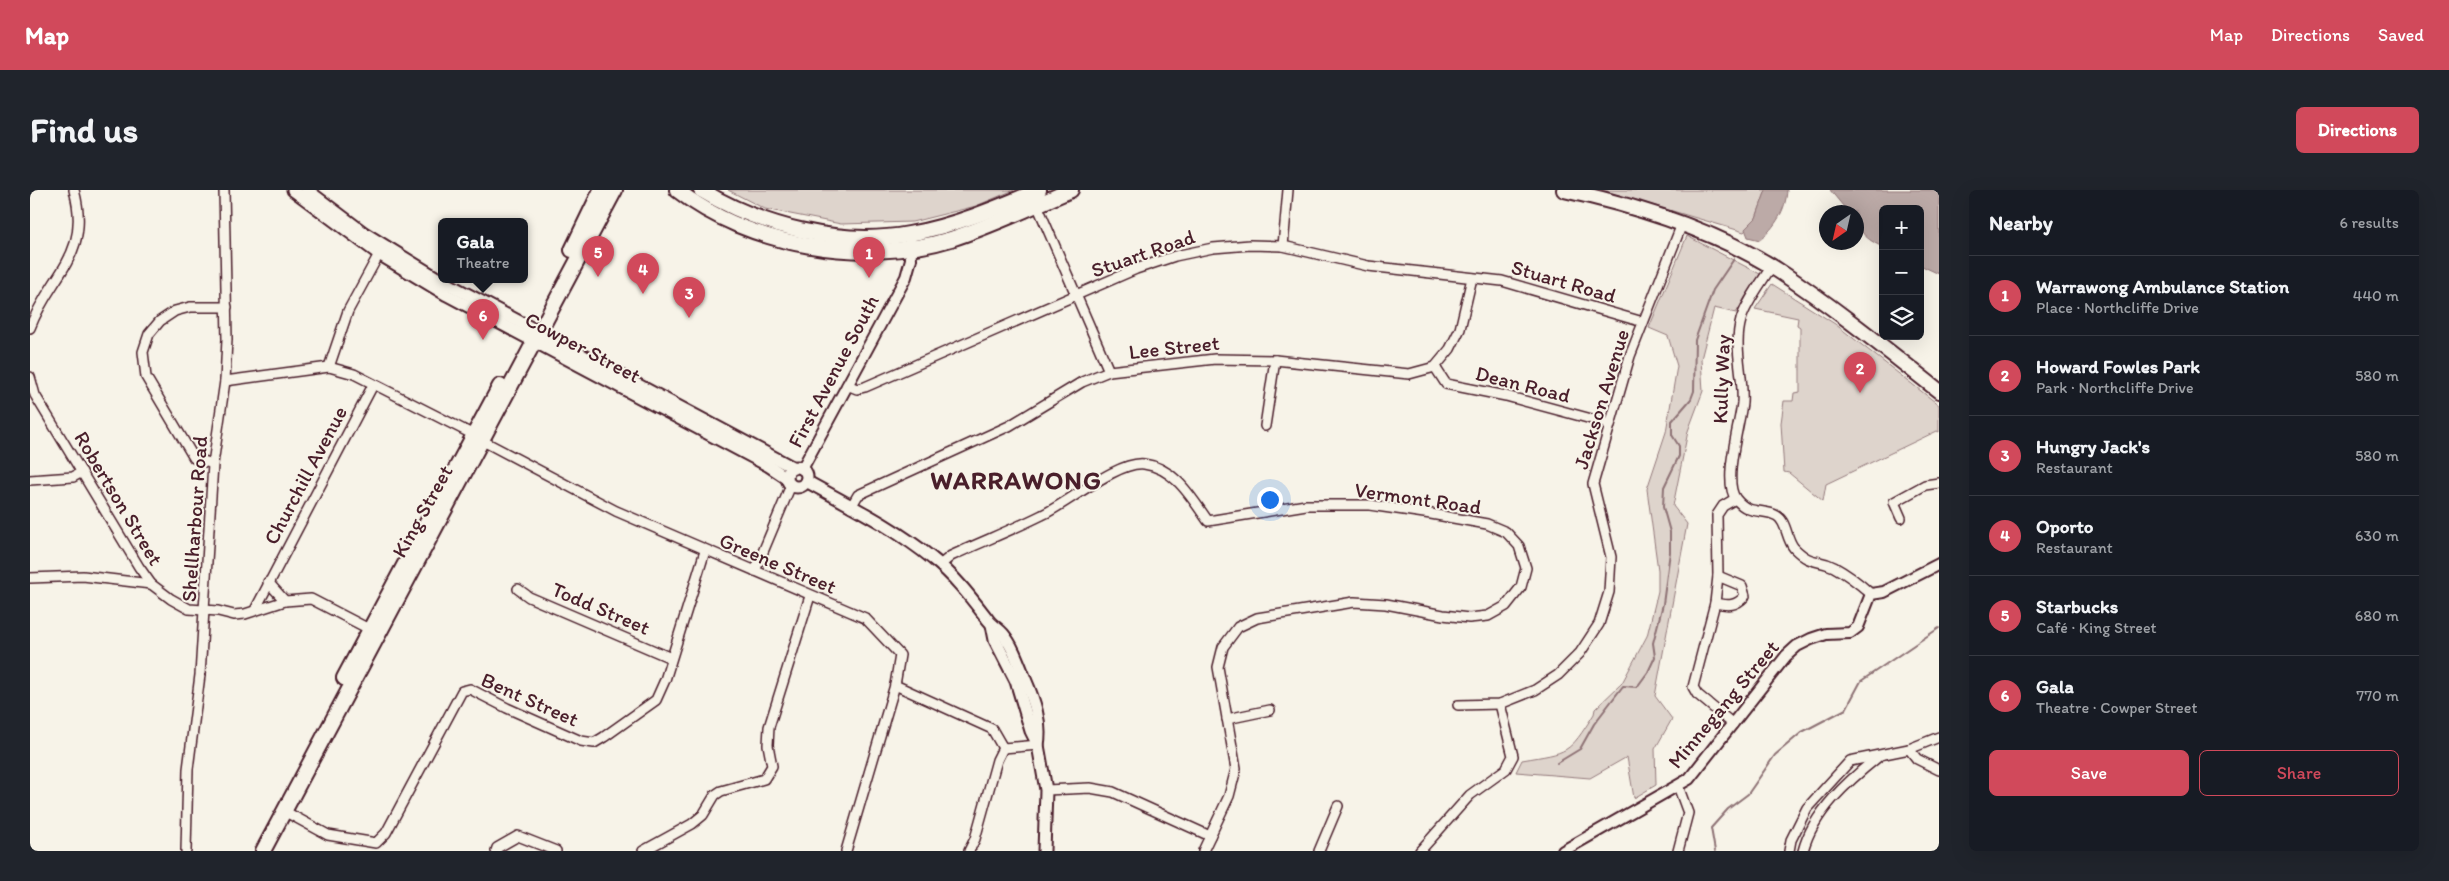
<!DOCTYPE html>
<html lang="en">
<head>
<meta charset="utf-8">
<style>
  :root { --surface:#171b24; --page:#20242c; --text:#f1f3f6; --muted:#9ea1a6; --line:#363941; --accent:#d1495b }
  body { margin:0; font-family:Itim,sans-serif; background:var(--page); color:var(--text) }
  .controls { position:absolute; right:15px; top:15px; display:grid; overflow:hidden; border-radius:8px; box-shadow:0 5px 20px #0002 }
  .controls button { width:45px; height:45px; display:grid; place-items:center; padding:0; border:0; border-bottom:1px solid var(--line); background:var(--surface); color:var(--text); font:25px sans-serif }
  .compass { position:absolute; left:1789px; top:15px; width:45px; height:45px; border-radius:50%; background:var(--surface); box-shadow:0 5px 20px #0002; rotate:214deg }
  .you { position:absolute; left:1239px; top:309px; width:18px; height:18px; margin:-12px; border:4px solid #fff; border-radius:50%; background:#1a73e8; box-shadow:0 0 0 8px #1a73e833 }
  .badge { display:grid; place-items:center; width:32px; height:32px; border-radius:50%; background:var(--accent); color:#fff; font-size:16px; font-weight:700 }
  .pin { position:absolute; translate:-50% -41px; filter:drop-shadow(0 1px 2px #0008) }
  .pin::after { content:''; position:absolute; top:26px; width:18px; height:15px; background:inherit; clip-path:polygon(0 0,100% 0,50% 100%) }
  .popup { position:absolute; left:408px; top:28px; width:90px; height:65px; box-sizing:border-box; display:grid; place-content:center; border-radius:8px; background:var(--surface); filter:drop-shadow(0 1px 4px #0005); font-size:16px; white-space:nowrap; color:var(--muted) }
  .popup b { font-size:19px; color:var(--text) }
  .popup::after { content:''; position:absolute; left:50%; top:100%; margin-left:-10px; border:10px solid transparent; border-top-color:var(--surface) }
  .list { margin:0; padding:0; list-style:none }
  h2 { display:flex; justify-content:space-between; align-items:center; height:65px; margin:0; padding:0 20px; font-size:21px }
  h2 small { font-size:16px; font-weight:400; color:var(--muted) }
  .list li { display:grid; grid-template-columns:32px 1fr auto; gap:15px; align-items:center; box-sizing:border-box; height:80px; padding:0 20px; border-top:1px solid var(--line) }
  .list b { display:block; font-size:19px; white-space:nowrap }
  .list p { margin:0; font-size:16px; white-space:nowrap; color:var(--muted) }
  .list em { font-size:16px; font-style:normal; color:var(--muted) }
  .actions { display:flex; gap:10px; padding:15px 20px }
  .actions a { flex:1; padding:11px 0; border:1px solid var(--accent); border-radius:8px; text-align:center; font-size:18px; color:var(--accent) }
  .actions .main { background:var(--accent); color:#fff }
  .icon { flex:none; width:28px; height:28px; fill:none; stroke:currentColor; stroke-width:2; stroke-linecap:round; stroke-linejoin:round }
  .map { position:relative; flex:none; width:1909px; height:661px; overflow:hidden; border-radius:8px }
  header { display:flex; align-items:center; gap:30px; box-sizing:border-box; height:70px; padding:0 25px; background:var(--accent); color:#fff }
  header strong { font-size:24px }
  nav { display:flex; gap:28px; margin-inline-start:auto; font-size:18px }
  .intro { display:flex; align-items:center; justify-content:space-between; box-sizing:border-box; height:120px; padding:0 30px }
  h1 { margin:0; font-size:35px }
  .button { padding:12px 22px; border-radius:8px; background:var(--accent); color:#fff; font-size:18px; font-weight:700 }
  main { display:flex; gap:30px; padding:0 30px }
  aside { flex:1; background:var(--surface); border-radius:8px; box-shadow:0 5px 20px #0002 }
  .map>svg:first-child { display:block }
  .green { fill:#ded4cc; stroke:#947a7c }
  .water { fill:#bcaaa7; stroke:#8e7275 }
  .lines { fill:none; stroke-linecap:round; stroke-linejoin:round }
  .stream { stroke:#8e7275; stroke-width:2 }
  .minor-casing { stroke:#4a1f2b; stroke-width:12 }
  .tertiary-casing { stroke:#4a1f2b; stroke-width:14 }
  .secondary-casing { stroke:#4a1f2b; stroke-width:15 }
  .primary-casing { stroke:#4a1f2b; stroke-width:18 }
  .minor { stroke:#f7f3e8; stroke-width:9 }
  .tertiary { stroke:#f7f3e8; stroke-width:10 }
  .secondary { stroke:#f7f3e8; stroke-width:11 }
  .primary { stroke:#f7f3e8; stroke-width:14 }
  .labels { text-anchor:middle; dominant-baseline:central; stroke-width:4; stroke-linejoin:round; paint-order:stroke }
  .street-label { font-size:21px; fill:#4a1f2b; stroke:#f7f3e8 }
  .district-label { font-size:26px; font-weight:bold; letter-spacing:1px; fill:#4a1f2b; stroke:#f7f3e8 }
</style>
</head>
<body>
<header>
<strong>Map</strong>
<nav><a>Map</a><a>Directions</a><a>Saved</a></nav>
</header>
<div class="intro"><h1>Find us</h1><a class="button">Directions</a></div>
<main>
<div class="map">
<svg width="1909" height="661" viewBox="0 0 1909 661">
  <rect width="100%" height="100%" fill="#f7f3e8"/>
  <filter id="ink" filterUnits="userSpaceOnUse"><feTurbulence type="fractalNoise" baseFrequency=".02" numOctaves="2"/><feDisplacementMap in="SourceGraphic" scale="10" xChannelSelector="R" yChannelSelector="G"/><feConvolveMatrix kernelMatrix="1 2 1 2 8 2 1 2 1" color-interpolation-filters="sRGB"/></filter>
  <g filter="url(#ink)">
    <g class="green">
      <path d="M698 0H984L946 16 882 32 811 34 735 19Z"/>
      <path d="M1571 0H1736L1726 28 1714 42Z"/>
      <path d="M1657 46 1730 84 1706 123 1684 118 1671 169 1673 201 1658 241 1643 316 1657 334 1625 506 1642 529 1625 559 1626 595 1604 608 1597 567 1560 588 1486 582 1492 570C1539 562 1538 565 1564 524L1565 519 1592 493 1617 446 1628 401V380L1617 299 1636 242 1647 176 1638 146 1619 138Z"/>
      <path d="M1742 94 1805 134 1909 215V242L1907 241 1796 294 1793 311 1759 283 1754 282 1751 233 1754 211H1763L1764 203 1770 202V137L1767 135 1768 128 1725 119Z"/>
    </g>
    <g class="water">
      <path d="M1736 0H1757C1756 20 1745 37 1730 50L1718 47 1715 39 1726 28Z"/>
      <path d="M1800 0H1909V84L1890 75V19H1853V57C1837 50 1826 41 1826 22H1818Z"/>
    </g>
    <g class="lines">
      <g class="stream">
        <path d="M1527 573 1550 559 1564 534 1593 496 1607 497 1618 482 1625 467 1623 453 1633 414 1640 362V342L1633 317 1634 297 1649 266V256L1642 245V231L1661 209 1664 201 1665 150 1683 100 1704 69"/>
        <path d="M1685 661 1681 638 1698 619 1718 604 1745 565 1772 542 1816 519 1831 491 1909 438"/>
      </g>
      <g class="minor-casing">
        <g id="minor">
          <path d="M1005 10 1079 181"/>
          <path d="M1253 56 1258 0"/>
          <path d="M1741 77C1732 92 1715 114 1711 130 1703 158 1714 185 1712 213 1710 234 1692 292 1706 309 1719 326 1734 318 1747 326 1757 332 1756 349 1764 358 1782 376 1786 368 1804 377 1817 384 1830 394 1841 404"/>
          <path d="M0 138C20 84 62 66 44 0"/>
          <path d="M299 177 318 121 349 64"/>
          <path d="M1405 177 1416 194 1476 206 1580 234"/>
          <path d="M0 187 5 205 109 377 121 394 141 409 159 419 188 421 204 425 215 424 255 411 281 409 339 439 344 437"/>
          <path d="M195 191 299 177 324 184 444 245"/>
          <path d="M817 195 827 199 835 197 1106 79 1145 66 1183 58 1220 55 1253 56 1338 76 1472 91 1613 132"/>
          <path d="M1235 236 1245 170"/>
          <path d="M447 253 453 251 586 321 835 428 870 465 865 495 962 539 973 558 1008 555"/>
          <path d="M183 274 164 268 116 187 113 162 119 144 130 131 145 121 160 117H197"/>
          <path d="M0 290 43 287 52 282"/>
          <path d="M821 317 828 305 979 236 1052 192 1079 181 1185 169 1245 170 1379 184 1405 177 1420 159 1430 139 1442 88"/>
          <path d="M1871 328 1864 312 1895 295 1909 293"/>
          <path d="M910 375 921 366C951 352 982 340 1012 325 1037 314 1087 271 1114 274 1145 278 1161 307 1178 331L1276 315H1340L1401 324 1457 334 1476 342 1489 356 1496 378 1491 397 1476 416 1458 426 1439 428 1413 425 1356 414 1324 412 1227 428 1208 437 1193 457 1188 477 1206 579 1199 606 1173 661"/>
          <path d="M725 381 761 295"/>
          <path d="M0 388 53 386 121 394"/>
          <path d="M238 392 255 411"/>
          <path d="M488 399 499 407 641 468"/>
          <path d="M1685 413C1699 416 1706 416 1715 406L1712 396 1688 386"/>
          <path d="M225 420 343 195"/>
          <path d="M1428 515 1470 514 1505 500 1528 485 1550 463 1569 434 1579 402 1581 367 1563 294 1600 166 1652 34"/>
          <path d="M1197 529 1240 520"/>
          <path d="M1703 534 1667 504 1663 497 1685 413 1688 386 1687 325 1693 316 1705 309"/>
          <path d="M1879 559 1887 569 1909 580"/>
          <path d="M1648 596 1658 623 1648 661"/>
          <path d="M1016 600 1060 598 1083 602 1180 646"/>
          <path d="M254 621 298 645 346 653 356 643 432 501 440 499 477 518 551 551 564 553 574 547 626 510 635 490 675 361"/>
          <path d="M156 661 158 579 170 485 183 274 195 191 197 149 194 0"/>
          <path d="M466 661 467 658 488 646 526 661"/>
          <path d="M613 661 662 634 673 625 685 605 691 601 734 589 742 576 738 555 739 537 780 406"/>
          <path d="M816 661 865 495"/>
          <path d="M939 661 945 649 967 570 973 558"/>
          <path d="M1289 661 1308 616"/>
          <path d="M1390 661 1440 605 1476 579 1483 566 1470 514"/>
          <path d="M1759 661 1761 650 1777 618 1820 571 1879 559 1909 547"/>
          <path d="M1773 661C1783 622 1818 591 1848 567"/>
        </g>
      </g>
      <g class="tertiary-casing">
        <g id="tertiary">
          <path d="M772 279 876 87 881 69 880 51"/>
          <path d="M1533 661 1659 589 1756 466 1767 456 1781 449 1796 444 1820 443 1828 437 1841 404 1854 402 1909 374"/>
        </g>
      </g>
      <g class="secondary-casing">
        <g id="secondary">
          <path d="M263 0 349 64 417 105 739 276 757 288"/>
          <path d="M277 0 334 43 407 88 764 278"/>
          <circle cx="767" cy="287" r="10"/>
          <path d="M776 291C819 315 864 337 903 369 925 386 942 409 959 431 963 436 969 439 973 444 983 456 989 474 995 489 1004 510 1012 532 1008 555"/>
          <path d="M962 435 965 450 986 491 1001 541 1008 555 1016 600 1014 661"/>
        </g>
      </g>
      <g class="primary-casing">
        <g id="primary">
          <path d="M647 0C719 56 834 76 921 49 962 36 1001 17 1041 0"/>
          <path d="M671 0C730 36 810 57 879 44 924 36 967 18 1009 0"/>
          <path d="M1534 0C1607 16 1685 40 1749 81 1804 117 1857 160 1909 201"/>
          <path d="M542 60 571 0"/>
          <path d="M314 488 470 196"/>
          <path d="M233 661 585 0"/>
        </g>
      </g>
      <use href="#minor" class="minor"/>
      <use href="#tertiary" class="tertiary"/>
      <use href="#secondary" class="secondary"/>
      <use href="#primary" class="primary"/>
    </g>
  </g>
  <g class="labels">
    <g class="street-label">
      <text transform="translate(1113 63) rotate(-19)">Stuart Road</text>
      <text transform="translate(1534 91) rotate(16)">Stuart Road</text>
      <text transform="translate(553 157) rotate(28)">Cowper Street</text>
      <text transform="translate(1144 157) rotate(-6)">Lee Street</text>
      <text transform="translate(803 181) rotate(-62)">First Avenue South</text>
      <text transform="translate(1691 189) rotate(-88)">Kully Way</text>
      <text transform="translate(1493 194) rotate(14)">Dean Road</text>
      <text transform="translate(1571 209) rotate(-73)">Jackson Avenue</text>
      <text transform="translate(275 285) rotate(-62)">Churchill Avenue</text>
      <text transform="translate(89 308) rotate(59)">Robertson Street</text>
      <text transform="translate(1388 308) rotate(8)">Vermont Road</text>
      <text transform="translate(392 321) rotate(-61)">King Street</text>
      <text transform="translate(164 329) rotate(-86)">Shellharbour Road</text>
      <text transform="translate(748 373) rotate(23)">Greene Street</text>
      <text transform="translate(571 418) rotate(23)">Todd Street</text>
      <text transform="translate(500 509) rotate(24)">Bent Street</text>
      <text transform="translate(1693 514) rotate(-50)">Minnegang Street</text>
    </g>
    <g class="district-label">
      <text x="986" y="290">WARRAWONG</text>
    </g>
  </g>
</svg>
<div class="controls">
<button>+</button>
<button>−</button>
<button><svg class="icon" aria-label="layers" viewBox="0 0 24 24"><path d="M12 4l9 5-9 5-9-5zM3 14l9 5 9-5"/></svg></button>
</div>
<svg class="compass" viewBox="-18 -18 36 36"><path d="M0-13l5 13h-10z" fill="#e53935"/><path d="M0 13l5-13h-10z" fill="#9ea1a6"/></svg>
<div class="you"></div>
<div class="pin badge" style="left:839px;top:88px">1</div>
<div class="pin badge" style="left:1830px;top:203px">2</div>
<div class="pin badge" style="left:659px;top:128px">3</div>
<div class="pin badge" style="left:613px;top:104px">4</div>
<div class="pin badge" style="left:568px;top:87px">5</div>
<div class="pin badge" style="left:453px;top:150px">6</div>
<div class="popup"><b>Gala</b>Theatre</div>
</div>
<aside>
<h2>Nearby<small>6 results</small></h2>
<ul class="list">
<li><span class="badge">1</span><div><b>Warrawong Ambulance Station</b><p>Place · Northcliffe Drive</p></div><em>440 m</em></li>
<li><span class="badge">2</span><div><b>Howard Fowles Park</b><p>Park · Northcliffe Drive</p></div><em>580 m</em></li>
<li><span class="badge">3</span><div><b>Hungry Jack's</b><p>Restaurant</p></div><em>580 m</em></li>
<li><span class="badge">4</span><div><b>Oporto</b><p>Restaurant</p></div><em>630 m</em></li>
<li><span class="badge">5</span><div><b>Starbucks</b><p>Café · King Street</p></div><em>680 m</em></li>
<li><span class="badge">6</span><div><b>Gala</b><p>Theatre · Cowper Street</p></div><em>770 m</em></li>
</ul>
<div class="actions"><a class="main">Save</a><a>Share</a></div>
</aside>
</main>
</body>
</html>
